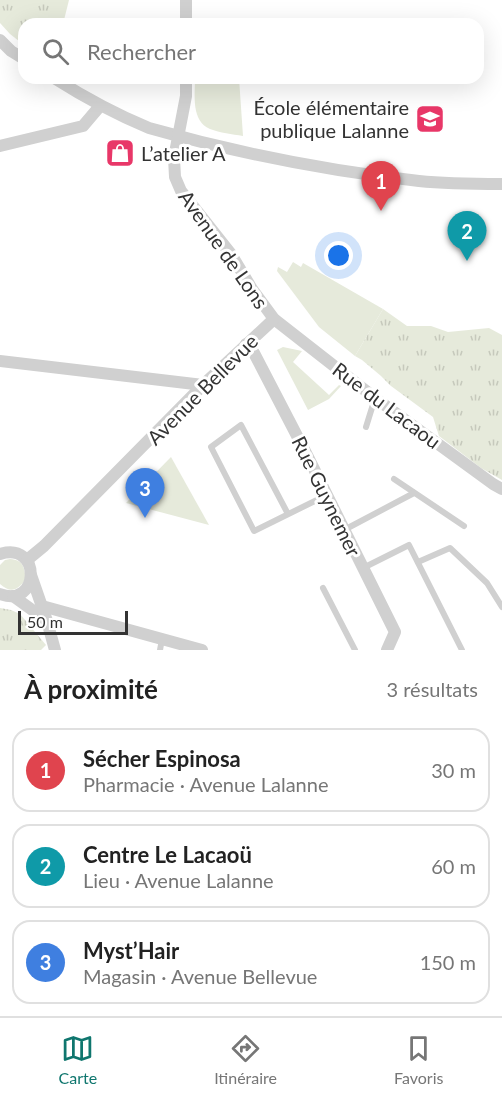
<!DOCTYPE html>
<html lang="fr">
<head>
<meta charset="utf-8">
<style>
  :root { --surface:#fff; --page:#f2f2f2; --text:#222; --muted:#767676; --line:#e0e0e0; --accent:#0f766e }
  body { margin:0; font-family:Lato,sans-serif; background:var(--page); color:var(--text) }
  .scale { position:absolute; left:18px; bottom:15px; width:110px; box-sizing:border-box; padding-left:6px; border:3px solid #333; border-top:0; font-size:16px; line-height:21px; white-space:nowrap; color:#333; -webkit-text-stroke:4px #fff; paint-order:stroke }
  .you { position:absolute; left:339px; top:256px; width:21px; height:21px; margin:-15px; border:4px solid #fff; border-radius:50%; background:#1a73e8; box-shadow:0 0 0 9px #1a73e833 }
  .badge { display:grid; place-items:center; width:39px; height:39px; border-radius:50%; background:var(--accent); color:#fff; font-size:20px; font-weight:700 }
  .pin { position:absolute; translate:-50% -50px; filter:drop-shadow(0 2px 3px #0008) }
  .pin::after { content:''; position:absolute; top:32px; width:21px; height:18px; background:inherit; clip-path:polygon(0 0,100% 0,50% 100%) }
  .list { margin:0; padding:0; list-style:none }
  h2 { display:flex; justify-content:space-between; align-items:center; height:78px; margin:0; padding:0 24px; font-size:26px }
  h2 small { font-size:20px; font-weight:400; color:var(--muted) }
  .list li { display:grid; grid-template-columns:39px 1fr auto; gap:18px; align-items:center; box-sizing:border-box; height:84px; margin:0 12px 12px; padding:0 12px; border:2px solid var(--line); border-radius:18px }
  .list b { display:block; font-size:22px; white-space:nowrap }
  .list p { margin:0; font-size:20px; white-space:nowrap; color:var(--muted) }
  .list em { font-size:20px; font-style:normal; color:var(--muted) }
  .icon { flex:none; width:33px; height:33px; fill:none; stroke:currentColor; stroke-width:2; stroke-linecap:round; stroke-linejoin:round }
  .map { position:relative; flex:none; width:502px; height:650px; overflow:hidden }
  .search { position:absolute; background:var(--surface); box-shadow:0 6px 24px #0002; left:18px; right:18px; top:18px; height:66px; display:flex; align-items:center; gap:15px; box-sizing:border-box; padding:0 21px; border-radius:18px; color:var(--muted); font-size:22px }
  .sheet { height:366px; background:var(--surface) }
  nav { display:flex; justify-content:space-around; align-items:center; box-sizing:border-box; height:84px; border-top:2px solid var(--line); background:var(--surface); font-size:16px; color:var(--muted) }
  nav a { display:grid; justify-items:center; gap:3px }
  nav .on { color:var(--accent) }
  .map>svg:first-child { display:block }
  .grass { fill:#e6eadb }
  .park { fill:url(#park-tufts) }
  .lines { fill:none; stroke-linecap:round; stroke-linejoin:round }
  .lane { stroke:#d0d0d0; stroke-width:6 }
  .street { stroke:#d0d0d0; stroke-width:12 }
  .labels { text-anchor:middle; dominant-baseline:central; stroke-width:6; stroke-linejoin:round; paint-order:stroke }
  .poi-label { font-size:20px; fill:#333; stroke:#fff; text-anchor:end }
  .street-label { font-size:20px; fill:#333; stroke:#fff }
</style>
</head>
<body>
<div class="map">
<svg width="502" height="650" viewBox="0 0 502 650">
  <defs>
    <pattern id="park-tufts" width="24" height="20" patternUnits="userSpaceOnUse" patternTransform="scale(1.5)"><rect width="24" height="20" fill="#e6eadb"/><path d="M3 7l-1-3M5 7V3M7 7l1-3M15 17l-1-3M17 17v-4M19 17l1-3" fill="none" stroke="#c6c9bc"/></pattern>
  </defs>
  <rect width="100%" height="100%" fill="#fff"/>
  <g class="grass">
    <path d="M195 78H239L243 136C232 134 220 133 210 129 191 121 195 95 195 78Z"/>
    <path d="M293 262 301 267 303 263 383 309 355 356 319 327 277 271 278 267 287 272Z"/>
    <path d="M283 347 302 351 293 362 329 395 339 385 341 386 329 399 308 410 277 350Z"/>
    <path d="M171 457 209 525 126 503Z"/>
    <path d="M10 559C24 560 24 568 26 579 18 590 11 594 0 584V565L5 560Z"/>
  </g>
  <g class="park">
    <path d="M0 0H69L63 24H24V45L10 34 0 23Z"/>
    <path d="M383 309 407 326H431L448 332 489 328 502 335V480L481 468 439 436 433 417 391 386 381 376 362 360 355 356Z"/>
    <path d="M0 608 11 610 20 614 46 645 41 650H0Z"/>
  </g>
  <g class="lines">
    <g class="lane">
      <path d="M366 427 375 398"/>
      <path d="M394 479 464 526"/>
      <path d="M288 514 241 425 211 447 254 531 327 495"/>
      <path d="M344 530 414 493"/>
      <path d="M418 562 450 548 487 583 502 607"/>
      <path d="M363 568 409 545 462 650"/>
      <path d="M323 588 355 650"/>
      <path d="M160 650 162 639"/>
    </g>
    <g class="street">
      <path d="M186 0V24"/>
      <path d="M0 40 11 51 24 59"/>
      <path d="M54 78C84 97 115 114 149 128 237 153 328 171 419 181 447 184 475 184 502 184"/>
      <path d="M186 78V96L174 158 175 177 181 191 231 254 252 289 274 319 375 398 493 484 502 489"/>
      <path d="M0 146 83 126 100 106"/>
      <path d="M246 344 254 353 308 457 395 632 387 650"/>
      <path d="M0 361 203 385"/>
      <path d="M0 554C42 541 40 609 0 594"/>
      <path d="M27 560 44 546 203 385 274 319"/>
      <path d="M31 575 47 621 55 650"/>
      <path d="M13 596 46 620"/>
      <path d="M42 606 202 650"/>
    </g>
  </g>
  <defs>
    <g id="school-square" transform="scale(1.5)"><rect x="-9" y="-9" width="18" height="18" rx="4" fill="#e83768" stroke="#fff"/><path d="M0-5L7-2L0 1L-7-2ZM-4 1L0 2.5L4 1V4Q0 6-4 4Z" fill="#fff"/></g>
    <g id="shop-square" transform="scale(1.5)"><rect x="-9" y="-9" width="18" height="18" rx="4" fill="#e83768" stroke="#fff"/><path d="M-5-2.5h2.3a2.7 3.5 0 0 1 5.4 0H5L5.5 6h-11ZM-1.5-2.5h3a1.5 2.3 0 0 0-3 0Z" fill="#fff"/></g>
  </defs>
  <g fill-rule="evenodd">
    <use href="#school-square" x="430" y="119"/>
    <use href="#shop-square" x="120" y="153"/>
  </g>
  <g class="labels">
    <g class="poi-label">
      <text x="409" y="107">École élémentaire<tspan x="409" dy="23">publique Lalanne</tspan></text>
      <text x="141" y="153" text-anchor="start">L’atelier A</text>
    </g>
    <g class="street-label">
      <text transform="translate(224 249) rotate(55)">Avenue de Lons</text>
      <text transform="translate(202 389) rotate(-45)">Avenue Bellevue</text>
      <text transform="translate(387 405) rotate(37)">Rue du Lacaou</text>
      <text transform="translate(327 496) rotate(64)">Rue Guynemer</text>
    </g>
  </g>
</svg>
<div class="scale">50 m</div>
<div class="you"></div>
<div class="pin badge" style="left:381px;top:211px;background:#e0444e">1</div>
<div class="pin badge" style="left:467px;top:261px;background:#0f9aa8">2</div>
<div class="pin badge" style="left:145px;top:518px;background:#3f7fe0">3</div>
<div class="search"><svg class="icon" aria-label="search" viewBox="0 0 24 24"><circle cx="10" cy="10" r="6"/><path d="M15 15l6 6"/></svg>Rechercher</div>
</div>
<section class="sheet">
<h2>À proximité<small>3 résultats</small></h2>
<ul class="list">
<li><span class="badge" style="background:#e0444e">1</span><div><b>Sécher Espinosa</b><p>Pharmacie · Avenue Lalanne</p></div><em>30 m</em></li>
<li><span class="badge" style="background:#0f9aa8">2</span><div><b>Centre Le Lacaoü</b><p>Lieu · Avenue Lalanne</p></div><em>60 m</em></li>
<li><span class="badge" style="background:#3f7fe0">3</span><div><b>Myst’Hair</b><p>Magasin · Avenue Bellevue</p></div><em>150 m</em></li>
</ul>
</section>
<nav>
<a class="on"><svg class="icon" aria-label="map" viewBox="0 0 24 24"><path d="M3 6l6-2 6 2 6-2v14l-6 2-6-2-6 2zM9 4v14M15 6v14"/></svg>Carte</a>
<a><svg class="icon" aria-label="directions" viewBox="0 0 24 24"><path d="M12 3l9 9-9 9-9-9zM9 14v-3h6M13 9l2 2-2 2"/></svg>Itinéraire</a>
<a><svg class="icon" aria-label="saved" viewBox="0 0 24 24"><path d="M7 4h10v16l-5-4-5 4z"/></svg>Favoris</a>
</nav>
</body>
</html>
